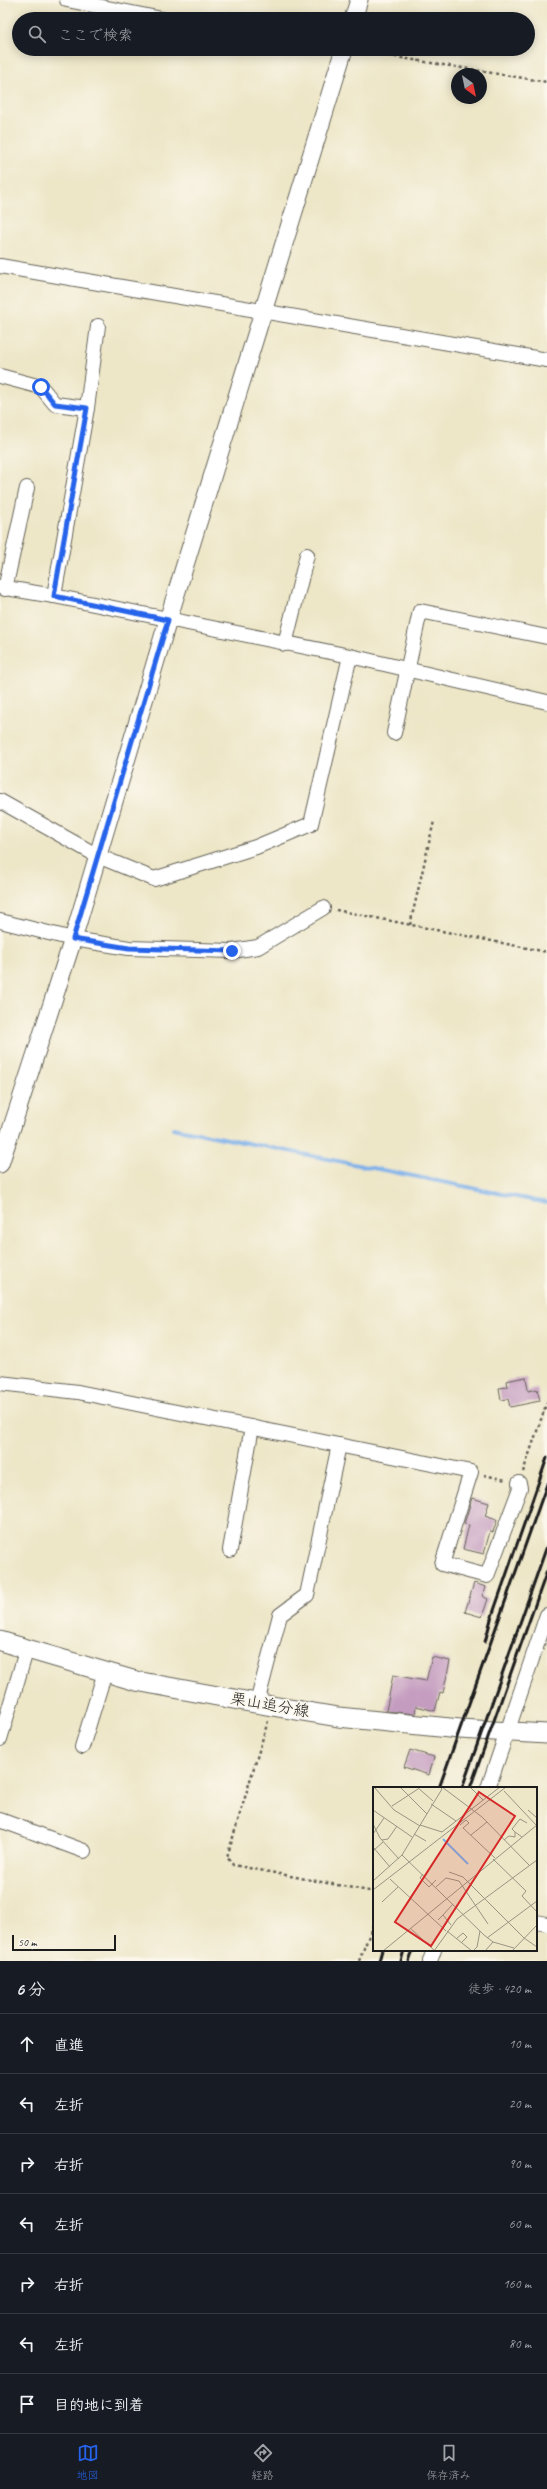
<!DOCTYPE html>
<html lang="ja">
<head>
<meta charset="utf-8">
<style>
  :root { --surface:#171b24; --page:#242831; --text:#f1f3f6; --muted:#9ea1a6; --line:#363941; --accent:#2563eb }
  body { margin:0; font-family:Caveat,"Klee One",sans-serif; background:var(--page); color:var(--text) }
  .compass { position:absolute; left:451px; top:68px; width:36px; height:36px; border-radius:50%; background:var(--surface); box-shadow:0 2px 10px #0003; rotate:147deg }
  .scale { position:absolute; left:12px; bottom:10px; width:104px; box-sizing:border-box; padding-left:4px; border:2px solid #1c1c1c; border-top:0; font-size:11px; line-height:14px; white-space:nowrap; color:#1c1c1c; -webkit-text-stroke:3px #fbf7ec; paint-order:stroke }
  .stop { position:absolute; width:12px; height:12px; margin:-9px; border:3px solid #2563eb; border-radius:50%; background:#fff }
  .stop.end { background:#2563eb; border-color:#fff; box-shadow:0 1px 4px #0008 }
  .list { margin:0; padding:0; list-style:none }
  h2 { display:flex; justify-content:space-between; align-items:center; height:52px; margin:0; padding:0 16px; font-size:17px }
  h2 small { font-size:13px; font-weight:400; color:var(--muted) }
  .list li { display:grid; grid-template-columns:26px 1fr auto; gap:12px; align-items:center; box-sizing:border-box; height:60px; padding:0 16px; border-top:1px solid var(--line) }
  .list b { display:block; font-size:15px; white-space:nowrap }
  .list em { font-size:13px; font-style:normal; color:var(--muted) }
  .icon { flex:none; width:22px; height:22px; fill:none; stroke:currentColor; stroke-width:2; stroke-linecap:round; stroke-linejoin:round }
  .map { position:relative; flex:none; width:547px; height:1961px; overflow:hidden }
  .search { position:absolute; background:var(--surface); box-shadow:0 2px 10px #0003; left:12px; right:12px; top:12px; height:44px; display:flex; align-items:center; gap:10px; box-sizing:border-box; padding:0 14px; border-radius:22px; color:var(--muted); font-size:15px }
  .sheet { height:472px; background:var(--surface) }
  nav { display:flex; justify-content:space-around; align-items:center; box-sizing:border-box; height:56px; border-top:1px solid var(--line); background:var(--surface); font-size:11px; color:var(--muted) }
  nav a { display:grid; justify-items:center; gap:2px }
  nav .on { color:var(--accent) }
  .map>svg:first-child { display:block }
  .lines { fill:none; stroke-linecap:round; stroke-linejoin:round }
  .stream { stroke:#7db0ea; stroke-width:4 }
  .building { fill:#c49cc0 }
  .minor-casing { stroke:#656358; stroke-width:16 }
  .tertiary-casing { stroke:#656358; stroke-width:19 }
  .secondary-casing { stroke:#656358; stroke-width:21 }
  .path { stroke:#656358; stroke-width:2.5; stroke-dasharray:3 3; stroke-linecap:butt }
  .minor { stroke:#fff; stroke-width:14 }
  .tertiary { stroke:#fff; stroke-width:17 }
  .secondary { stroke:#fff; stroke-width:19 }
  .rail { stroke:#1c1c1c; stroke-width:3 }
  .route { stroke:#2563eb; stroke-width:5 }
  .labels { text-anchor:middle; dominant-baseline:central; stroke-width:3.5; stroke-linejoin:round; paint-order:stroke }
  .street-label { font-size:16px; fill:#1c1c1c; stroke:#fbf7ec }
  .inset-river { fill:none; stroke:#7db0ea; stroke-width:2 }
  .inset-road { fill:none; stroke:#999583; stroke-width:1 }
  .view { fill:#d62828; fill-opacity:0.15; stroke:#d62828; stroke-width:2 }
  .inset-edge { fill:none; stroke:#1c1c1c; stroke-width:2 }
</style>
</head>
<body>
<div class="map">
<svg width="547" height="1961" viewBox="0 0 547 1961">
  <rect width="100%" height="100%" fill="#fbf7ec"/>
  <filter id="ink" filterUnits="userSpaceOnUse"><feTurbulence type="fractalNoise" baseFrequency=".025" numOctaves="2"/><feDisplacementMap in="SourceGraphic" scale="8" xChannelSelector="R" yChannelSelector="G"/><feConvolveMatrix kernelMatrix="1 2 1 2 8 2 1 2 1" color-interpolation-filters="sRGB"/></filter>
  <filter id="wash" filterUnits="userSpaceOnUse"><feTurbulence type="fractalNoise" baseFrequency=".012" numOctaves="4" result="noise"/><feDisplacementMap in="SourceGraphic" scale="16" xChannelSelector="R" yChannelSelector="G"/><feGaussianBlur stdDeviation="0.9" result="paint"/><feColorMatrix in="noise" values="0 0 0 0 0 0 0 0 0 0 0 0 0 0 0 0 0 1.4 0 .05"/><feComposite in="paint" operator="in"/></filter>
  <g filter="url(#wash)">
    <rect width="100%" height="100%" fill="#ede6c7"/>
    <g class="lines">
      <path class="stream" d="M173 1128 547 1203"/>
    </g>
    <g id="blocks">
      <g class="building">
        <path d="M526 1377 528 1391 537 1389 540 1401 510 1407 508 1399 501 1400 499 1388 507 1387 506 1381Z"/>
        <path d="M472 1498 489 1503 485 1516 497 1520 493 1532 490 1531 484 1554 463 1549 469 1525 464 1524Z"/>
        <path d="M474 1583 486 1587 482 1596 488 1599 482 1617 465 1612Z"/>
        <path d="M432 1657 450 1661 443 1693 440 1692 435 1711 416 1706 415 1714 386 1711 393 1675 426 1681Z"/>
        <path d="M410 1750 434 1757 429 1775 404 1767Z"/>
      </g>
    </g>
  </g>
  <g filter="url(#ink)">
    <use href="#blocks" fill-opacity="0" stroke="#656358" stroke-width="1"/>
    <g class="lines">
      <g class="minor-casing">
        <g id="minor">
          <path d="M67 0 162 19"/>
          <path d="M0 266 547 360"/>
          <path d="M0 376 41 387 55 404 87 408 98 326"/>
          <path d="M0 587 54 596 350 656 547 702"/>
          <path d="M5 589 27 488"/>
          <path d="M54 596 87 408"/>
          <path d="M285 644 307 555"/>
          <path d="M394 733 420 611 547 637"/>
          <path d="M0 801 98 856 154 879 256 847 311 824 350 656"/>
          <path d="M0 921 73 939 129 948 232 951 258 947 323 908"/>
          <path d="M0 1383 78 1392 471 1472 442 1564 487 1576 520 1488 519 1483"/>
          <path d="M230 1550 252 1427"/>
          <path d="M257 1703 280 1615 307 1595 339 1445"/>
          <path d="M0 1739 27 1648"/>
          <path d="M82 1747 105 1672"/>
          <path d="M488 1788 547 1615"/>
          <path d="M0 1820 84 1851"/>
          <path d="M536 1922 547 1924"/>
          <path d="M430 1961 434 1950"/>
        </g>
      </g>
      <g class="tertiary-casing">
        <g id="tertiary">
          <path d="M353 19 359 0"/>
          <path d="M0 1164 73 939 168 620 344 49"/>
        </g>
      </g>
      <g class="secondary-casing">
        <path id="secondary" d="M0 1641 136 1681 272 1706 338 1717 460 1729 547 1734"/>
      </g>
      <g class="path">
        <path d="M359 51 547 82"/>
        <path d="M336 910 547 952"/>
        <path d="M410 925 434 821"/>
        <path d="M523 1472 547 1402"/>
        <path d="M484 1475 506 1480"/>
        <path d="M268 1721 227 1857 233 1865 374 1892"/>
        <path d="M359 1961 374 1923"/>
      </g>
      <use href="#minor" class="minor"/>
      <use href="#tertiary" class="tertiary"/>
      <use href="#secondary" class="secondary"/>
      <g class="rail">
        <path d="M485 1642 491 1619 547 1458"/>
        <path d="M439 1788 547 1484"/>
        <path d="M462 1788 547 1546"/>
        <path d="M470 1788 547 1571"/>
        <path d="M379 1961 382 1950"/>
        <path d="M401 1961 404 1950"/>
        <path d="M409 1961 413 1950"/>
      </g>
    </g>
  </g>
  <g class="lines" filter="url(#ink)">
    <path class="route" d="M41 387 55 404 87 408 54 596 168 620 73 939 129 948 232 951"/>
  </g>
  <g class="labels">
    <g class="street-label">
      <text transform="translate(270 1705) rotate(10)">栗山追分線</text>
    </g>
  </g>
  <g transform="translate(373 1787)">
    <rect width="164" height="164" fill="#ede6c7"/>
    <path class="inset-river" d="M70 52 95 77"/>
    <path class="inset-road" d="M27 0 54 27M44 0 60 14M69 0 109 30 156 78M97 0 110 13M2 1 21 23 47 39M131 4 164 39M58 17 83 34M19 19 45 2M0 23 39 50M155 23 164 31M0 37 7 51 26 72M47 38 69 45 127 0M87 38 93 33 96 36 90 41 122 71M142 45 139 42 147 32 154 36M0 47 11 31M41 47 53 54M98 48 114 35M9 53 15 52 24 39M131 53 136 49 142 50V45L149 50M0 60 17 80M0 64 10 55M29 68 111 148 120 155 141 161M120 72 153 104 149 109 164 125M76 85 90 90 151 151 164 160M50 87 47 91 56 100 63 93M17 92 73 144M0 94 29 68 69 2 67 0M63 100 73 91 86 94 115 137M0 103 133 0M9 115 25 100M70 128 80 117M65 133 70 128 78 138M37 141 62 164M74 144 99 164M114 151 164 114M83 152 90 146 94 150 88 156M10 164 164 38M61 164 84 132 164 73M100 164 104 160 107 144M112 164 120 155M139 164 164 138"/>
    <path class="view" d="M106 5 142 29 58 159 22 135Z"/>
    <rect width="164" height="164" class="inset-edge"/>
  </g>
</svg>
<svg class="compass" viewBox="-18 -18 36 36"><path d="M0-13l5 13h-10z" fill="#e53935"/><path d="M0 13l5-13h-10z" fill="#9ea1a6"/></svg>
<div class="scale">50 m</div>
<div class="stop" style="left:41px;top:387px"></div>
<div class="stop end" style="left:232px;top:951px"></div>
<div class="search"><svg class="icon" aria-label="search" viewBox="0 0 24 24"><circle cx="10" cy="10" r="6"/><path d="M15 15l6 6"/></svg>ここで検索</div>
</div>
<section class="sheet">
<h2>6 分<small>徒歩 · 420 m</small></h2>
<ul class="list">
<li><svg class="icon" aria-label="ahead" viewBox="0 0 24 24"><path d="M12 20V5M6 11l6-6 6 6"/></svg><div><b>直進</b></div><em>10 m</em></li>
<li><svg class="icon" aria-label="left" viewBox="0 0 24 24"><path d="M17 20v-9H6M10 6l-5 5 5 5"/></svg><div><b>左折</b></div><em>20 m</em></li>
<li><svg class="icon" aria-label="right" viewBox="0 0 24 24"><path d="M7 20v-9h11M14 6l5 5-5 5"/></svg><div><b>右折</b></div><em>90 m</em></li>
<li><svg class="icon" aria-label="left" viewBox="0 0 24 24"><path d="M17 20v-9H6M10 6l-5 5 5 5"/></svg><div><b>左折</b></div><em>60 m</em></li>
<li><svg class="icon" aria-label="right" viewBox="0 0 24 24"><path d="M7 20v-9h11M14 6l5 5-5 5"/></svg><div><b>右折</b></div><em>160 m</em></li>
<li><svg class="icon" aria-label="left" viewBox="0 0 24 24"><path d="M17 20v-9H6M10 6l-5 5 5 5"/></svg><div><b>左折</b></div><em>80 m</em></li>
<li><svg class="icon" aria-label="arrive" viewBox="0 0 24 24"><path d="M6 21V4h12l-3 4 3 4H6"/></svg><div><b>目的地に到着</b></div></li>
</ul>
</section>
<nav>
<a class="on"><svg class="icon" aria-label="map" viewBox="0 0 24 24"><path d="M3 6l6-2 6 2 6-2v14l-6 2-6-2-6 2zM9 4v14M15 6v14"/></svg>地図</a>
<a><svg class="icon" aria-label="directions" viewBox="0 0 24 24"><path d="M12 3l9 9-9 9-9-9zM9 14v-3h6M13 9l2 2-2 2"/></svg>経路</a>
<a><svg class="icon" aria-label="saved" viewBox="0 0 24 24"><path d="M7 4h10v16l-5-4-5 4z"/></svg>保存済み</a>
</nav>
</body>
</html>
